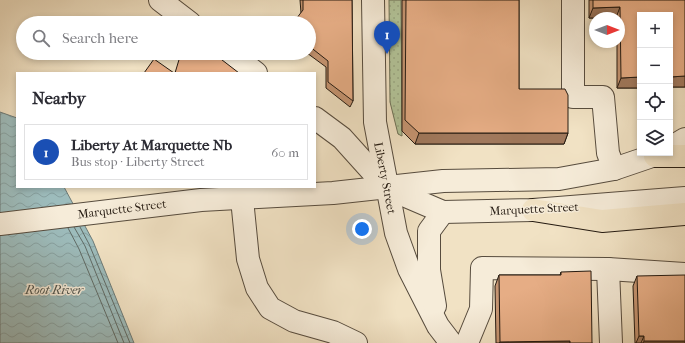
<!DOCTYPE html>
<html lang="en">
<head>
<meta charset="utf-8">
<style>
  :root { --surface:#fff; --page:#f7f7f7; --text:#2b2b33; --muted:#7c7c81; --line:#e1e1e2; --accent:#8f2418 }
  body { margin:0; font-family:"IM FELL French Canon",serif; background:var(--page); color:var(--text) }
  .controls { position:absolute; right:12px; top:12px; display:grid; overflow:hidden; border-radius:0px; box-shadow:0 2px 6px #0003 }
  .controls button { width:36px; height:36px; display:grid; place-items:center; padding:0; border:0; border-bottom:1px solid var(--line); background:var(--surface); color:var(--text); font:20px sans-serif }
  .compass { position:absolute; left:589px; top:12px; width:36px; height:36px; border-radius:50%; background:var(--surface); box-shadow:0 2px 6px #0003; rotate:90deg }
  .you { position:absolute; left:362px; top:229px; width:14px; height:14px; margin:-10px; border:3px solid #fff; border-radius:50%; background:#1a73e8; box-shadow:0 0 0 6px #1a73e833 }
  .badge { display:grid; place-items:center; width:26px; height:26px; border-radius:50%; background:var(--accent); color:#fff; font-size:13px; font-weight:700 }
  .pin { position:absolute; translate:-50% -33px; filter:drop-shadow(0 1px 2px #0008) }
  .pin::after { content:''; position:absolute; top:21px; width:14px; height:12px; background:inherit; clip-path:polygon(0 0,100% 0,50% 100%) }
  .list { margin:0; padding:0; list-style:none }
  h2 { display:flex; justify-content:space-between; align-items:center; height:52px; margin:0; padding:0 16px; font-size:17px }
  h2 small { font-size:13px; font-weight:400; color:var(--muted) }
  .list li { display:grid; grid-template-columns:26px 1fr auto; gap:12px; align-items:center; box-sizing:border-box; height:56px; margin:0 8px 8px; padding:0 8px; border:1px solid var(--line); border-radius:0px }
  .list b { display:block; font-size:15px; white-space:nowrap }
  .list p { margin:0; font-size:13px; white-space:nowrap; color:var(--muted) }
  .list em { font-size:13px; font-style:normal; color:var(--muted) }
  .icon { flex:none; width:22px; height:22px; fill:none; stroke:currentColor; stroke-width:2; stroke-linecap:round; stroke-linejoin:round }
  .map { position:relative; flex:none; width:685px; height:343px; overflow:hidden }
  .search { position:absolute; background:var(--surface); box-shadow:0 2px 6px #0003; left:16px; top:16px; width:300px; height:44px; display:flex; align-items:center; gap:10px; box-sizing:border-box; padding:0 14px; border-radius:22px; color:var(--muted); font-size:15px }
  .panel { position:absolute; background:var(--surface); box-shadow:0 2px 6px #0003; left:16px; top:72px; width:300px; height:116px; border-radius:0px }
  .map>svg:first-child { display:block }
  .grass { fill:url(#grass-dots); stroke:#6c6f55 }
  .water { fill:url(#water-waves); stroke:#6d7b78 }
  .lines { fill:none; stroke-linecap:round; stroke-linejoin:round }
  .shore { stroke:#606b66; stroke-width:1 }
  .minor-casing { stroke:#574c3e; stroke-width:24 }
  .major-casing { stroke:#241a11; stroke-width:24 }
  .minor { stroke:#f6ecd9; stroke-width:22 }
  .major { stroke:#f1e2c4; stroke-width:22 }
  .wall { fill:#c69572; stroke:#241a11 }
  .shaded-wall { fill:#a1795d; stroke:#241a11 }
  .building { fill:#e6ad85; stroke:#241a11 }
  .labels { text-anchor:middle; dominant-baseline:central; stroke-width:3; stroke-linejoin:round; paint-order:stroke }
  .street-label { font-size:12px; fill:#241a11; stroke:#f6ecd9 }
  .water-label { font-size:13px; font-style:italic; fill:#4e534d; stroke:#f6ecd9 }
</style>
</head>
<body>
<div class="map">
<svg width="685" height="343" viewBox="0 0 685 343">
  <defs>
    <pattern id="grass-dots" width="8" height="8" patternUnits="userSpaceOnUse"><rect width="8" height="8" fill="#b3c499"/><path d="M2 2h.1M6 6h.1" fill="none" stroke="#9aa883" stroke-width="1.8" stroke-linecap="round"/></pattern>
    <pattern id="water-waves" width="16" height="10" patternUnits="userSpaceOnUse"><rect width="16" height="10" fill="#9dbcbc"/><path d="M0 5q4-4 8 0t8 0" fill="none" stroke="#87a1a1"/></pattern>
  </defs>
  <rect width="100%" height="100%" fill="#f1e2c4"/>
  <filter id="stains"><feTurbulence type="fractalNoise" baseFrequency=".005" numOctaves="4"/><feColorMatrix values="0 0 0 0 .2 0 0 0 0 .09 0 0 0 0 .02 0 0 0 .5 -.17"/></filter>
  <radialGradient id="worn" r=".72"><stop offset=".6" stop-color="#630" stop-opacity="0"/><stop offset="1" stop-color="#630" stop-opacity=".3"/></radialGradient>
  <path class="grass" d="M389 0H401L402 136 398 134 390 102Z"/>
  <path class="water" d="M0 112 17 118V187H64L93 241 134 343H0Z"/>
  <g class="lines">
    <g class="shore">
      <path d="M74 227 85 246 124 343"/>
      <path d="M80 227 89 244 130 343"/>
      <path d="M68 228 79 249 118 343"/>
    </g>
    <g class="minor-casing">
      <g id="minor">
        <path d="M160 0 190 23"/>
        <path d="M373 0 375 122 396 233 409 269 438 326 451 343"/>
        <path d="M573 0V97H603L608 153 614 169"/>
        <path d="M230 53 256 73"/>
        <path d="M315 118 342 138 387 188 443 212 533 210 685 198"/>
        <path d="M670 148 685 139"/>
        <path d="M242 199 248 259 257 288 270 308 294 321 333 332 356 343"/>
        <path d="M0 224 201 200 333 193 443 181 559 179 614 169 661 153"/>
        <path d="M608 269 611 343"/>
        <path d="M435 306 429 270V231L443 212"/>
        <path d="M467 343 481 309 482 268 608 269 685 274"/>
      </g>
    </g>
    <g class="major-casing">
      <g id="major">
        <path d="M655 156H685"/>
        <path d="M533 210 602 221 685 214"/>
      </g>
    </g>
    <use href="#minor" class="minor"/>
    <use href="#major" class="major"/>
  </g>
  <g class="wall">
    <path d="M300 0H352L353 101 350 107 326 88V67L307 53H309V23L301 13Z"/>
    <path d="M402 0H519V89L568 133 564 144H415L402 131Z"/>
    <path d="M589 0H685V87H670V15L640 88H617V42H619V18H589Z"/>
    <path d="M561 272 592 343H496L495 286 499 275H560Z"/>
    <path d="M637 276 685 343H635L633 286Z"/>
  </g>
  <g class="shaded-wall">
    <path d="M620 7 616 18H589L593 8Z"/>
    <path d="M685 76V87H670V77Z"/>
    <path d="M640 77V88H617L621 78Z"/>
    <path d="M419 133H568L564 144H415Z"/>
    <path d="M639 336H644L641 343H636Z"/>
    <path d="M570 341V343H499L500 342Z"/>
    <path d="M644 341H685V343H643Z"/>
  </g>
  <g class="building">
    <path d="M303 0H352L353 101 328 82V61L309 46V23H293L303 10Z"/>
    <path d="M406 0H519V89H565L568 95V133H419L405 120Z"/>
    <path d="M593 0H685V76L670 77V15H640V77L621 78 620 7 593 8Z"/>
    <path d="M181 53H213L239 73H175Z"/>
    <path d="M154 59 174 73H144Z"/>
    <path d="M591 271 592 343H570V341L500 342 499 275H561V272Z"/>
    <path d="M685 275V341H644V336H639L637 276Z"/>
  </g>
  <g class="labels">
    <g class="street-label">
      <text transform="translate(385 178) rotate(79)">Liberty Street</text>
      <text transform="translate(122 209) rotate(-7)">Marquette Street</text>
      <text transform="translate(534 209) rotate(-3)">Marquette Street</text>
    </g>
    <g class="water-label">
      <text x="54" y="289">Root River</text>
    </g>
  </g>
  <rect width="100%" height="100%" filter="url(#stains)"/>
  <rect width="100%" height="100%" fill="url(#worn)"/>
</svg>
<div class="controls">
<button>+</button>
<button>−</button>
<button><svg class="icon" aria-label="locate" viewBox="0 0 24 24"><circle cx="12" cy="12" r="6"/><path d="M12 2v4M12 18v4M2 12h4M18 12h4"/></svg></button>
<button><svg class="icon" aria-label="layers" viewBox="0 0 24 24"><path d="M12 4l9 5-9 5-9-5zM3 14l9 5 9-5"/></svg></button>
</div>
<svg class="compass" viewBox="-18 -18 36 36"><path d="M0-13l5 13h-10z" fill="#e53935"/><path d="M0 13l5-13h-10z" fill="#7c7c81"/></svg>
<div class="you"></div>
<div class="pin badge" style="left:387px;top:54px;background:#1a4fb4">1</div>
<div class="search"><svg class="icon" aria-label="search" viewBox="0 0 24 24"><circle cx="10" cy="10" r="6"/><path d="M15 15l6 6"/></svg>Search here</div>
<section class="panel">
<h2>Nearby<small></small></h2>
<ul class="list">
<li><span class="badge" style="background:#1a4fb4">1</span><div><b>Liberty At Marquette Nb</b><p>Bus stop · Liberty Street</p></div><em>60 m</em></li>
</ul>
</section>
</div>
</body>
</html>
